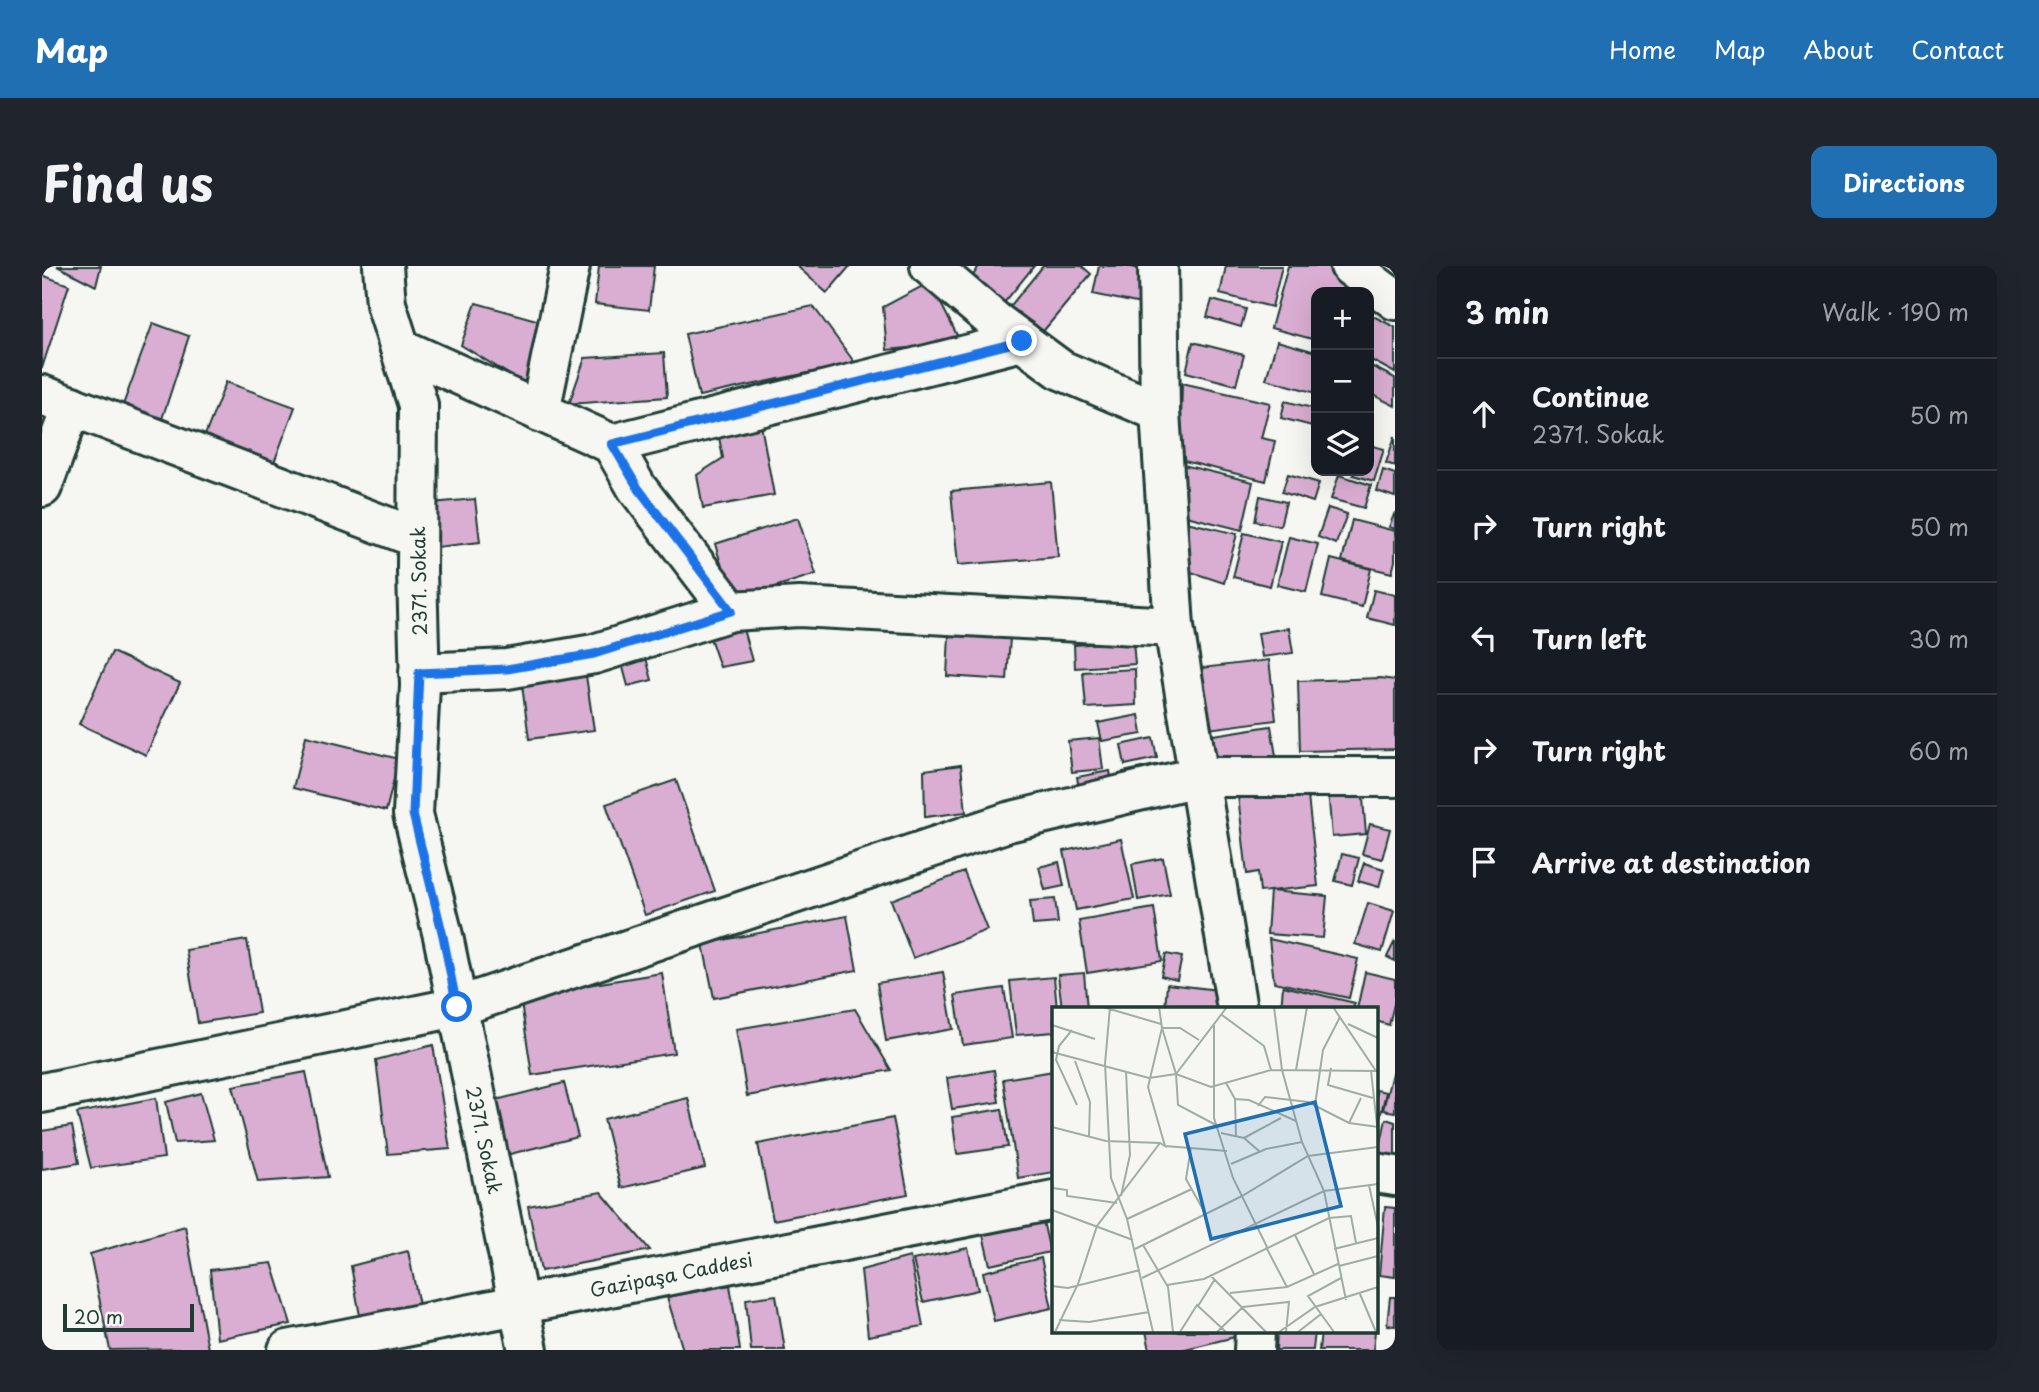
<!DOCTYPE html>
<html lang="en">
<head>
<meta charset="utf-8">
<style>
  :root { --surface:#171b24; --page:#20242c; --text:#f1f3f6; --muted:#9ea1a6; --line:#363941; --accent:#1f6fb2 }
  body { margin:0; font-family:"Playpen Sans",sans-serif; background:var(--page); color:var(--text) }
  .controls { position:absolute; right:21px; top:21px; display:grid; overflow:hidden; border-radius:14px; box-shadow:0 7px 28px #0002 }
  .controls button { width:63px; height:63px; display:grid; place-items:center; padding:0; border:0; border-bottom:2px solid var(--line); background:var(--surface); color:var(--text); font:35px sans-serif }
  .scale { position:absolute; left:21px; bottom:18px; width:131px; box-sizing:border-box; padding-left:7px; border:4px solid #1f3d34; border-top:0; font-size:19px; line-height:24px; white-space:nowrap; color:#1f3d34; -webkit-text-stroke:5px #f6f6f2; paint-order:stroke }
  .stop { position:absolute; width:21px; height:21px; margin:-16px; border:5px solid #1a73e8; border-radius:50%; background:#fff }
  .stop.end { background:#1a73e8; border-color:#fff; box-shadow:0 2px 7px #0008 }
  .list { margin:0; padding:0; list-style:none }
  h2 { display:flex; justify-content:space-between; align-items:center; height:91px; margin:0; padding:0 28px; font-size:30px }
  h2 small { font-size:23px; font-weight:400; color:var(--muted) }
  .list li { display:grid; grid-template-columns:46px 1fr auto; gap:21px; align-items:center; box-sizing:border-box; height:112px; padding:0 28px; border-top:2px solid var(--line) }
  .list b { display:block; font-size:26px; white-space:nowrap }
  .list p { margin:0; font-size:23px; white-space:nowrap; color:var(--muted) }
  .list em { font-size:23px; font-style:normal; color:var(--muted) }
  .icon { flex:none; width:38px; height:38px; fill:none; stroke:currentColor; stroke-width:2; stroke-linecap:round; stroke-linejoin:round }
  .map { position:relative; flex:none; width:1353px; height:1084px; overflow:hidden; border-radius:14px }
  header { display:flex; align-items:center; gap:42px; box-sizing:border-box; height:98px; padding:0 35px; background:var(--accent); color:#fff }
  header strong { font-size:33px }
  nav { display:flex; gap:38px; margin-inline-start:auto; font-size:24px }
  .intro { display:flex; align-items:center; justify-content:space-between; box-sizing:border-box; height:168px; padding:0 42px }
  h1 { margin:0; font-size:49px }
  .button { padding:18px 32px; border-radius:14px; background:var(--accent); color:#fff; font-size:24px; font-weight:700 }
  main { display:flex; gap:42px; padding:0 42px }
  aside { flex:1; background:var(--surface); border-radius:14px; box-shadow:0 7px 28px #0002 }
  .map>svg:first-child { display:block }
  .building { fill:#daaed2; stroke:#1f3d34; stroke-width:2 }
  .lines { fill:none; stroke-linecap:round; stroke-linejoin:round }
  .minor-casing { stroke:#1f3d34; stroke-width:44 }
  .tertiary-casing { stroke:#1f3d34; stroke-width:44 }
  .minor { stroke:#f6f6f2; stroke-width:38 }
  .tertiary { stroke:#f6f6f2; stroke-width:38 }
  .route { stroke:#1a73e8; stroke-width:9 }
  .labels { text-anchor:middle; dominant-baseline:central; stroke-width:5; stroke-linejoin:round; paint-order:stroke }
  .street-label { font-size:19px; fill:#1f3d34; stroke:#f6f6f2 }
  .inset-road { fill:none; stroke:#a0aca6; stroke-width:2 }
  .view { fill:#1f6fb2; fill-opacity:0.15; stroke:#1f6fb2; stroke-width:3.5 }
  .inset-edge { fill:none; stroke:#1f3d34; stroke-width:3.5 }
</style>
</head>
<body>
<header>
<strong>Map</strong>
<nav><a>Home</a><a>Map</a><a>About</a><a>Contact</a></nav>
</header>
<div class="intro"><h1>Find us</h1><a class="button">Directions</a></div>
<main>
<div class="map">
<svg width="1353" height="1084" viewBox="0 0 1353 1084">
  <rect width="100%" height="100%" fill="#f6f6f2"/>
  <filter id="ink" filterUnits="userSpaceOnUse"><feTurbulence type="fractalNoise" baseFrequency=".0143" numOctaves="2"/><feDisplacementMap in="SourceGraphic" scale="14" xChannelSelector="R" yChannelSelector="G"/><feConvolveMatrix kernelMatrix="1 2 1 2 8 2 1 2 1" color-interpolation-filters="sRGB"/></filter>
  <g filter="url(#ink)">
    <g class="building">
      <path d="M15 0H59L54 20Z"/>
      <path d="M557 0H612L607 44 553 38Z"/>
      <path d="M755 0H808L785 27Z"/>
      <path d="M937 0H992L962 37 927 16Z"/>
      <path d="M1001 0H1040L1049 8 993 75 961 49Z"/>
      <path d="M1057 0H1085L1107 5 1099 38 1051 28Z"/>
      <path d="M1184 0H1240L1230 41 1178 28Z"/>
      <path d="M1246 0H1291L1313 11 1307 26H1274V74L1229 62Z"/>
      <path d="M0 9 27 19 0 102Z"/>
      <path d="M888 16 919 77 845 84 841 41Z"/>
      <path d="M1170 34 1204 43 1199 61 1165 51Z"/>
      <path d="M434 37 505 57 489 122 419 79Z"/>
      <path d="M771 40 813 97 657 130 643 68Z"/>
      <path d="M1327 48 1353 61V107L1327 93Z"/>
      <path d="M111 57 147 70 120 153 81 139Z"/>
      <path d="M1235 75 1274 86V127L1224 113Z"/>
      <path d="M1151 76 1202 89 1194 119 1144 106Z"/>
      <path d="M622 87 625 131 527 138 543 92Z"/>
      <path d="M1327 99 1353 112V140L1327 127Z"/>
      <path d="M184 116 253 141 231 199 162 172Z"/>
      <path d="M1140 117 1228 137 1219 172 1233 175 1224 215 1138 194Z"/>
      <path d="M1243 135 1274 143V161L1239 152Z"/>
      <path d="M717 148 732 229 661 242 655 209 681 192 674 156Z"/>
      <path d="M1353 170V200L1344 197Z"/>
      <path d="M1327 179 1342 183 1332 215 1311 209 1313 205H1327Z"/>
      <path d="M1137 198 1211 216 1200 264 1136 248Z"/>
      <path d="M1341 204 1353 208V231L1335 225Z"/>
      <path d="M1246 208 1277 217 1271 236 1240 226Z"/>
      <path d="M1297 209 1329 219 1322 242 1289 233Z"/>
      <path d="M1009 216 1016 291 916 299 909 225Z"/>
      <path d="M1218 230 1244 236 1238 260 1213 255Z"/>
      <path d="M433 233 438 276 395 281 390 237Z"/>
      <path d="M1286 242 1305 248 1294 278 1276 271Z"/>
      <path d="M1353 246V263L1347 261Z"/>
      <path d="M756 252 774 308 690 334 673 278Z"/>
      <path d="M1136 254 1195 268 1182 317 1137 302Z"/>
      <path d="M1310 254 1353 265V295L1350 307 1300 295Z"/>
      <path d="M1202 267 1239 276 1228 320 1191 311Z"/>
      <path d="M1247 271 1276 278 1264 326 1235 319Z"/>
      <path d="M1289 293 1329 303 1320 341 1280 331Z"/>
      <path d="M1332 324 1353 329V359L1325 352Z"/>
      <path d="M1247 362 1251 387 1220 391 1216 367Z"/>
      <path d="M701 363 710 395 678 401 667 369Z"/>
      <path d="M907 368 968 372 965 414 905 410Z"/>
      <path d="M1091 375 1093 398 1033 402 1032 379Z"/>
      <path d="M70 386 138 417 104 489 37 458Z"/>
      <path d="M604 392 610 414 586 420 579 394Z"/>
      <path d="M1227 394 1234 454 1159 464 1151 403Z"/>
      <path d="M543 403 552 464 487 473 479 411Z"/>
      <path d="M1093 403 1094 439 1044 442 1041 406Z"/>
      <path d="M1339 412 1353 414V483L1258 485 1256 415Z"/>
      <path d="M1097 449 1100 468 1060 475 1056 457Z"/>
      <path d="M1229 460 1234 490 1170 500 1165 470Z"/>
      <path d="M264 470 357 493 344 545 251 522Z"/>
      <path d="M1057 472 1061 503 1030 506 1026 475Z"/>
      <path d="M1111 472 1115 492 1083 499 1079 479Z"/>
      <path d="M919 499 924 546 883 551 882 504Z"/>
      <path d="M1113 499 1116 513 1084 520 1081 506Z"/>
      <path d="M1068 505 1071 523 1038 528 1035 511Z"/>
      <path d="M634 514 673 625 603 649 564 538Z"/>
      <path d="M1320 521 1324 568 1290 571 1286 524Z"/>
      <path d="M1265 522 1276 620 1218 626 1216 606 1205 608 1196 530Z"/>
      <path d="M1328 558 1348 563 1340 593 1320 588Z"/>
      <path d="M1079 573 1092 633 1034 644 1022 585Z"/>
      <path d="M1300 588 1317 592 1310 619 1293 615Z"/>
      <path d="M1121 592 1128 628 1096 634 1090 598Z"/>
      <path d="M1017 596 1022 620 1003 624 997 601Z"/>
      <path d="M1322 597 1342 603 1337 621 1316 615Z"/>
      <path d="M922 606 945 664 871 692 849 634Z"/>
      <path d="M1228 625 1285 630 1281 672 1225 668Z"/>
      <path d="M1013 633 1016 657 991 659 988 635Z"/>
      <path d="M1326 637 1352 645 1340 686 1313 678Z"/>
      <path d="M1112 642 1120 695 1045 707 1037 655Z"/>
      <path d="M805 650 815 704 672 732 661 678Z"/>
      <path d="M1227 673 1316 693 1307 732 1232 716Z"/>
      <path d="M205 674 217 747 156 757 144 684Z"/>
      <path d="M1353 675V695L1345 691Z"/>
      <path d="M1124 688 1140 691 1135 714 1119 710Z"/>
      <path d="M901 706 911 763 844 775 835 717Z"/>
      <path d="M1323 706 1353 713V734L1347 759 1334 755V743H1315Z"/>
      <path d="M620 707 632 787 490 809 478 730Z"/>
      <path d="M1042 707 1045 743H1020L1016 709Z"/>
      <path d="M1012 711 1015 743H1012V766L974 769 968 715Z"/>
      <path d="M1125 718 1176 724 1174 743H1123Z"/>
      <path d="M1241 720 1313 737 1311 743H1239Z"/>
      <path d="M962 722 970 772 921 779 913 729Z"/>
      <path d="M813 743 849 804 705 830 694 763Z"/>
      <path d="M391 779 408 883 346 888 334 794Z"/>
      <path d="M952 804 957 836 910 843 905 812Z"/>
      <path d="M1012 805V906L976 912 961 813Z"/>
      <path d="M264 806 286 911 216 916 191 820Z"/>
      <path d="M1350 807 1353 808V846L1341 844Z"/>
      <path d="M522 817 536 871 464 889 450 835Z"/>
      <path d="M1334 824 1344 826 1334 869Z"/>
      <path d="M159 827 172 874 133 877 124 836Z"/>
      <path d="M114 832 122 892 49 902 35 847Z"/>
      <path d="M646 832 663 902 579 922 562 853Z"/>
      <path d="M960 843 966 881 915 888 910 851Z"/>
      <path d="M851 852 866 928 731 954 716 878Z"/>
      <path d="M1344 853 1353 856V890L1337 886Z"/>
      <path d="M30 860 37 897 0 903V865Z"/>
      <path d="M559 926 608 984 499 1005 486 940Z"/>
      <path d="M1343 941 1353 942V1011L1337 1009Z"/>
      <path d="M1001 955 1008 986 948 999 941 969Z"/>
      <path d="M143 960 166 1083 68 1084 48 988Z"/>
      <path d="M926 982 936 1024 881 1036 871 994Z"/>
      <path d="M366 985 377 1039 318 1050 309 1000Z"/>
      <path d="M868 991 881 1060 826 1070 819 1004Z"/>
      <path d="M999 992 1010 1042 952 1055 941 1006Z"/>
      <path d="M230 997 249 1058 175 1073 168 1004Z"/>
      <path d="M688 1019 698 1084H641L625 1031Z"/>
      <path d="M734 1029 743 1084H709L704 1033Z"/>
      <path d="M1348 1031H1353V1060L1345 1059Z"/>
      <path d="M1104 1065H1196L1197 1070 1139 1084H1108Z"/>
      <path d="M1235 1065H1273L1271 1084H1234Z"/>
      <path d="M1279 1065H1333L1331 1084H1277Z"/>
    </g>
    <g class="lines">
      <g class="minor-casing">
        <g id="minor">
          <path d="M341 0 344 38 376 139 375 305 378 420 371 548 401 670 486 1084"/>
          <path d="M888 0 954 56 1019 104 1118 146"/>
          <path d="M1116 0 1118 146 1132 361 1195 743"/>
          <path d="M1308 0 1353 34"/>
          <path d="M358 82 570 178 595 222 689 345"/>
          <path d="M0 129 375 272"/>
          <path d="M498 146 528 0"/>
          <path d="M570 178 980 75"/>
          <path d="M0 221 30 140"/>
          <path d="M377 407 465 403 552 388 689 345 757 341 1132 361"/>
          <path d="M0 827 415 741 966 556 1155 511H1353"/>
          <path d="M1212 1084 1213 1065"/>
        </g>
      </g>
      <g class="tertiary-casing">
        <g id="tertiary">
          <path d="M1334 907 1353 910"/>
          <path d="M246 1084 1012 934"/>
        </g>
      </g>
      <use href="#minor" class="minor"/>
      <use href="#tertiary" class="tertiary"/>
    </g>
  </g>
  <g class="lines" filter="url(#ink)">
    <path class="route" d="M415 741 401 670 371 548 377 407 465 403 552 388 689 345 596 222 570 178 980 75"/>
  </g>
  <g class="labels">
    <g class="street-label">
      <text transform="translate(376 315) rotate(-91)">2371. Sokak</text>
      <text transform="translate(443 874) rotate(78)">2371. Sokak</text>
      <text transform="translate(629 1008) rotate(-11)">Gazipaşa Caddesi</text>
    </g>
  </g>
  <g transform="translate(1010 741)">
    <rect width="326" height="326" fill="#f6f6f2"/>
    <path class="inset-road" d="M51 0 109 17M58 0 53 57 59 171 75 212 101 325M222 0 230 63 250 135 272 184 294 293M281 0 324 64M170 8 212 39 219 63M296 17 326 31M0 18 43 32M162 18V111L181 171 215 240M20 23 7 39 4 53 25 98M147 33 128 21H110L124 67 126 98 164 118M0 45 97 71 124 67 159 80 219 63 326 64M23 54 38 95 37 129M279 61 276 78 321 91M244 63 255 0M319 64 326 127M124 67 175 0M174 76 183 92 197 93 244 114M183 92 184 129M263 98 271 43 288 10M206 99 213 90 256 95 297 116 326 120M297 116 309 91M0 120 54 134 108 136M169 126 192 131 207 144M192 131 229 111M113 139 175 144M139 140 134 172 153 206M179 157 214 142 250 135M0 174 1 181 15 183V189L65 196M317 178 326 220M69 189 78 148 74 64M0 203 81 233M75 212 140 182M243 228 262 267M91 238 116 280 121 325M214 240 235 280M83 242 190 189 256 149 326 140M282 242 326 231M287 259 326 249M158 268 214 325M90 271 272 184 326 177M115 278 152 272 277 211 299 209 304 236M0 279 16 281 88 263M178 286 235 280 286 257M308 287 324 325M146 299 163 272M269 307 282 325M7 313 37 315 97 305M3 325 26 277 45 219 108 136 113 139 96 80 110 21 107 0M128 325 145 298 174 325M165 325 191 300 237 295 234 325M227 325 263 300 326 280M246 325 269 307 256 289 289 271"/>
    <path class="view" d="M263 95 289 199 159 232 133 127Z"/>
    <rect width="326" height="326" class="inset-edge"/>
  </g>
</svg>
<div class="controls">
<button>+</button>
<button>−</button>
<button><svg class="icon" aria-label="layers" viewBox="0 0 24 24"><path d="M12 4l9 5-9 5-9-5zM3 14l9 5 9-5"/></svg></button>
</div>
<div class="scale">20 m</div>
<div class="stop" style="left:415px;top:741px"></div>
<div class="stop end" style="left:980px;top:75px"></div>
</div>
<aside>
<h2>3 min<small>Walk · 190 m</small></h2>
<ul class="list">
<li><svg class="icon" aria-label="ahead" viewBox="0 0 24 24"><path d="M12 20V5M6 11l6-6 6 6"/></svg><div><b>Continue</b><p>2371. Sokak</p></div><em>50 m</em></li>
<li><svg class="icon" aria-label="right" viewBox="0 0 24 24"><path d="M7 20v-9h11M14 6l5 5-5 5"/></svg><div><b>Turn right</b></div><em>50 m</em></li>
<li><svg class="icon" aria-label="left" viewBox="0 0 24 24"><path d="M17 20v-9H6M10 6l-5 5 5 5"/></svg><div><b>Turn left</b></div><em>30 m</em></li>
<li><svg class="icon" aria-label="right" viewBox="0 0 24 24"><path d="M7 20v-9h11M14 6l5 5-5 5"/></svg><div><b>Turn right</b></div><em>60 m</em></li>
<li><svg class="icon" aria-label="arrive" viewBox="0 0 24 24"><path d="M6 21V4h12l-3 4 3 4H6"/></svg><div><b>Arrive at destination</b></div></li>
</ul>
</aside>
</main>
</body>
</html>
